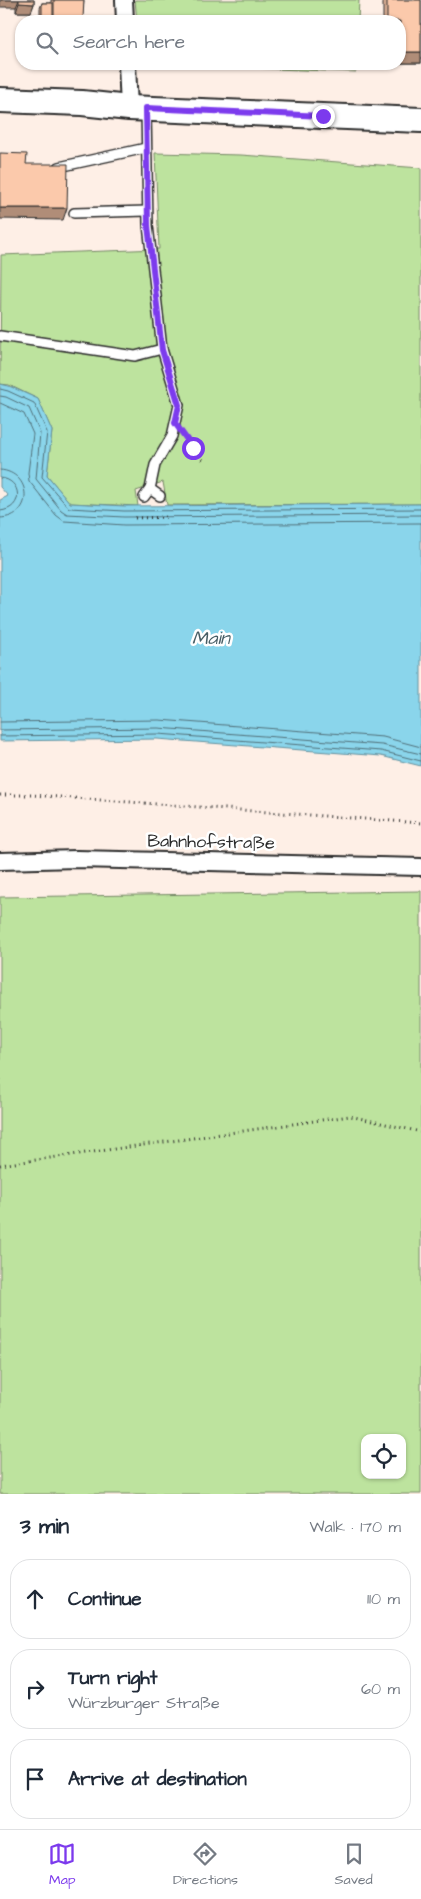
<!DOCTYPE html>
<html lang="en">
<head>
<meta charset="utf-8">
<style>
  :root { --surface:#fff; --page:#f6f6f7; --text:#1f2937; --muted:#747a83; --line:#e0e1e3; --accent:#7c3aed }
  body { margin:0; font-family:"Architects Daughter",sans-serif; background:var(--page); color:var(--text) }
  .controls { position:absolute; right:15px; bottom:15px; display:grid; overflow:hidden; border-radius:10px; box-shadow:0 1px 4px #0004 }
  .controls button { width:45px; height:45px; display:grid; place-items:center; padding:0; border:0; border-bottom:1px solid var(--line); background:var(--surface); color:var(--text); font:25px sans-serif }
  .stop { position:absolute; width:15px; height:15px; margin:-11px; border:4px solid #7c3aed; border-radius:50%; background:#fff }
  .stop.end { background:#7c3aed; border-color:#fff; box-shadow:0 1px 5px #0008 }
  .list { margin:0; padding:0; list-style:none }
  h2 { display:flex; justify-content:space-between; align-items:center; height:65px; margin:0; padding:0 20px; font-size:21px }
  h2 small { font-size:16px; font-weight:400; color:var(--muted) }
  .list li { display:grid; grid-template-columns:32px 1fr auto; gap:15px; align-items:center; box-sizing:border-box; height:80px; margin:0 10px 10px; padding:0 10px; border:1px solid var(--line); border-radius:20px }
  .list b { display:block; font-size:19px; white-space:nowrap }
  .list p { margin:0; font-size:16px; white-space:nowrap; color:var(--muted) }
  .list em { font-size:16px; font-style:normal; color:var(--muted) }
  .icon { flex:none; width:28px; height:28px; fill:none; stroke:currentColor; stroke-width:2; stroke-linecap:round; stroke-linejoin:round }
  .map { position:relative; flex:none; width:421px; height:1494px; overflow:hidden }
  .search { position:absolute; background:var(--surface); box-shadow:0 1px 4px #0004; left:15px; right:15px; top:15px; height:55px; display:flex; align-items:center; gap:12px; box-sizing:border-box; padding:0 18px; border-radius:20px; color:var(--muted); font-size:19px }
  .sheet { height:335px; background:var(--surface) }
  nav { display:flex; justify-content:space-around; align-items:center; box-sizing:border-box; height:70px; border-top:1px solid var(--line); background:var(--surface); font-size:14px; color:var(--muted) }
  nav a { display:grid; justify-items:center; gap:2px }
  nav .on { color:var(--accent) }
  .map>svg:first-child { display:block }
  .green { fill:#bde39e; stroke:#748764; fill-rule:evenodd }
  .water { fill:#8ad5eb; stroke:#64919e }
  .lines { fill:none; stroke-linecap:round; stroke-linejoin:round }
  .shore { stroke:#516f78; stroke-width:1 }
  .lane-casing { stroke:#2b2b2b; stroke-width:12 }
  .street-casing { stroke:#2b2b2b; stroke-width:20 }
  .secondary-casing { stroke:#2b2b2b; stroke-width:28 }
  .path { stroke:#2b2b2b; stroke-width:3; stroke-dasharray:1 4; stroke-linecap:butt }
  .lane { stroke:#fff; stroke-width:9 }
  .street { stroke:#fff; stroke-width:16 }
  .secondary { stroke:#fff; stroke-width:24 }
  .wall { fill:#d8ad93; stroke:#2b2b2b }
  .shaded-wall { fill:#b08d78; stroke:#2b2b2b }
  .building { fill:#fbc9ab; stroke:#2b2b2b }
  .route { stroke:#7c3aed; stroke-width:6 }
  .labels { text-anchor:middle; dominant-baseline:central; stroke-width:5; stroke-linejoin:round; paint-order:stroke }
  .street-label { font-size:18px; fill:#2b2b2b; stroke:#fff }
  .water-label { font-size:19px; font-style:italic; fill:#485e65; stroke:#fff }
</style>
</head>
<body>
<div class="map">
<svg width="421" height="1494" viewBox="0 0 421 1494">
  <rect width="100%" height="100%" fill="#feefe6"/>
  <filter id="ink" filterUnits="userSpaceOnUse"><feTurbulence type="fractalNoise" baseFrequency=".02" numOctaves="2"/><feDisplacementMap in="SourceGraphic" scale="10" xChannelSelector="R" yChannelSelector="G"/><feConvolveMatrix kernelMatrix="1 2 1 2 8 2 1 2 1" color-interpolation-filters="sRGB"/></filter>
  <g filter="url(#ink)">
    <g class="green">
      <path d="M135 0H359L358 21H137Z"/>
      <path d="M139 64H356V72Z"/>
      <path d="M155 153 241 155 421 168V504L167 505 163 482 136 491 138 506 70 503 47 475 52 431 38 399 9 385 0 384 1 255 159 249Z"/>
      <path d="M421 891V1494H0V897ZM365 1438H402V1475H365Z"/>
    </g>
    <path class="water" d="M0 384 9 386 38 399 52 431 47 475 70 503 125 506 421 504V766L381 756 157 739 0 741V500L8 496 0 487Z"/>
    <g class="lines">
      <g class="shore">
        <path d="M0 389 8 391 34 403 47 432 42 477 69 508 124 511 421 509"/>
        <path d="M0 396 6 397 29 408 40 433 36 479 61 510 67 514 124 517 421 515"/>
        <path d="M0 403 24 414 33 434 28 473 29 481 56 515 64 521 124 525 421 523"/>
        <path d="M0 470C32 472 35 517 0 518"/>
        <path d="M0 478C22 479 25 509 0 511"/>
        <path d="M0 722 159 720 383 737 421 747"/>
        <path d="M0 730 158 728 382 745 421 754"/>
        <path d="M0 736 158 734 381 751 421 761"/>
      </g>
      <g class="lane-casing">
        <g id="lane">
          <path d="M59 167 146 148"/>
          <path d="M74 213 147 211"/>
          <path d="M0 336 135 356 162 349 148 225 146 110"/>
          <path d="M150 489 160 496"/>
          <path d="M144 497 150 489 155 465 172 436 179 405 162 349"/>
        </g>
      </g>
      <g class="street-casing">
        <g id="street">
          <path d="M124 0 125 21"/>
          <path d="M127 64 129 108"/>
          <path d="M0 861 77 859 421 867"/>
        </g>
      </g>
      <g class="secondary-casing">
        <path id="secondary" d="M0 100 82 103 129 108 421 120"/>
      </g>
      <g class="path">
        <path d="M187 439 203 460"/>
        <path d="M135 518 170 517"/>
        <path d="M0 795H32L421 823"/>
        <path d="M0 1165 350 1116 421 1132"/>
      </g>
      <use href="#lane" class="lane"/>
      <use href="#street" class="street"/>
      <use href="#secondary" class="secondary"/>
    </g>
    <g class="wall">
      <path d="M0 0H34V4L31 12H16V7Z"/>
      <path d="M51 0H84L82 21H40V8L42 3H51Z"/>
      <path d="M383 0H421V63H400V21H383Z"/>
    </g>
    <g class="shaded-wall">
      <path d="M0 0H19L16 7H0Z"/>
      <path d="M19 3 34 4 31 12H16Z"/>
      <path d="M54 18H83L82 21H53Z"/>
      <rect x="400" y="52" width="21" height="11"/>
      <path d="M0 208H67L63 220 0 219Z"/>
    </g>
    <g class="building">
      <path d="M19 0H34V4L19 3Z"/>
      <path d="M54 0H84L83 18H54Z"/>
      <path d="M387 0H421V52H400V21H387Z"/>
      <rect x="42" y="3" width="11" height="18"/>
      <path d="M0 153 27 154 26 164H68L67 208H0Z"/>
    </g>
  </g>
  <g class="lines" filter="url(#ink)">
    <path class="route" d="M193 448 175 423 179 405 162 350 148 225 146 108 323 116"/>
  </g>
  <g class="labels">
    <g class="street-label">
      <text transform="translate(211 842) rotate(1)">Bahnhofstraße</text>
    </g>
    <g class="water-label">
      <text x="211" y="638">Main</text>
    </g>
  </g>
</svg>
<div class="controls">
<button><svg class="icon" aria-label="locate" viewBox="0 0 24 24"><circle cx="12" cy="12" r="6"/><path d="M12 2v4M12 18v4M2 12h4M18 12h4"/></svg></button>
</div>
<div class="stop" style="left:193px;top:448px"></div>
<div class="stop end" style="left:323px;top:116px"></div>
<div class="search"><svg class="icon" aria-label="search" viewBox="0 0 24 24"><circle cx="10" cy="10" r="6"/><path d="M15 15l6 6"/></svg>Search here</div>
</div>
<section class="sheet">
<h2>3 min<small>Walk · 170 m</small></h2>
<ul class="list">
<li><svg class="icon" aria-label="ahead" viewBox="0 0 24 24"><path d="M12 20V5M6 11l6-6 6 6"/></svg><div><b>Continue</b></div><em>110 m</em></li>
<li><svg class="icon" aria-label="right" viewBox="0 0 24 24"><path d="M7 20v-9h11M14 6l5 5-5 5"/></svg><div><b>Turn right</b><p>Würzburger Straße</p></div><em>60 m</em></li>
<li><svg class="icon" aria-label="arrive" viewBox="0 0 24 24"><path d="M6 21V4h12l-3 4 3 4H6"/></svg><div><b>Arrive at destination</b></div></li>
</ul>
</section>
<nav>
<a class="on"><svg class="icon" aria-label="map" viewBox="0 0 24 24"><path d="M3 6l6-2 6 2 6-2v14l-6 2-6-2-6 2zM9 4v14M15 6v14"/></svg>Map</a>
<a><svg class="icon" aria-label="directions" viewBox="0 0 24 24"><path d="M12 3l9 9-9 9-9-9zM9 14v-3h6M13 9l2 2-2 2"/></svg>Directions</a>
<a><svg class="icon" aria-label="saved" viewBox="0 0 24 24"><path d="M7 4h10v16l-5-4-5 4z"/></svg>Saved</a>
</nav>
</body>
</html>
